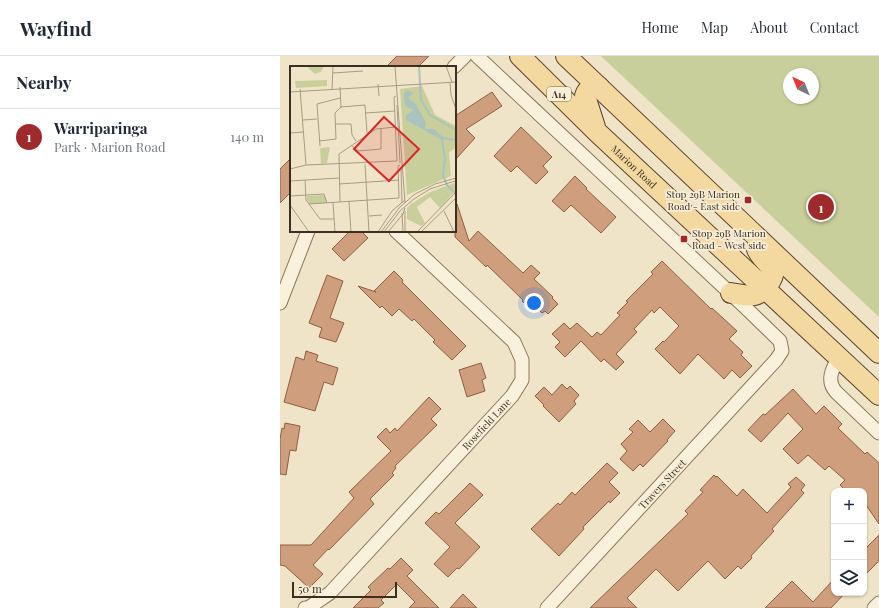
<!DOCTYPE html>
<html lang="en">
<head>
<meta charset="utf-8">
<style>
  :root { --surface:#fff; --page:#f6f6f7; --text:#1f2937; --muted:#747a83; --line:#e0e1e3; --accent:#9e2a2b }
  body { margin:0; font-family:"Playfair Display",serif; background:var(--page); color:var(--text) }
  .controls { position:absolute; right:12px; bottom:12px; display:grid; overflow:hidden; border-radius:8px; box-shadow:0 1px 3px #0004 }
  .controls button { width:36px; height:36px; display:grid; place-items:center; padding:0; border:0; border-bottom:1px solid var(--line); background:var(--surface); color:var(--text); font:20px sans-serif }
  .compass { position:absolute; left:503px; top:12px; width:36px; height:36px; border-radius:50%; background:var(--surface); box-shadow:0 1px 3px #0004; rotate:317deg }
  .scale { position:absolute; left:12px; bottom:10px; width:105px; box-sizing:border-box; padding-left:4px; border:2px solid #3d2e20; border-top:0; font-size:11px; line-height:14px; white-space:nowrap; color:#3d2e20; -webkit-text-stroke:3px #f7eed8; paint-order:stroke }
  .you { position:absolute; left:254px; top:247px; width:14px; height:14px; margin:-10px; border:3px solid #fff; border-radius:50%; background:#1a73e8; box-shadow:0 0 0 6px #1a73e833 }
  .badge { display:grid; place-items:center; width:26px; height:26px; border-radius:50%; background:var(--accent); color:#fff; font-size:13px; font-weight:700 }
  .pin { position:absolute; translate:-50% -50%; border:2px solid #fff; box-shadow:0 1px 4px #0006 }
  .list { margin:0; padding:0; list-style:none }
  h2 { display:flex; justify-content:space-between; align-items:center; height:52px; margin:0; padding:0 16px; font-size:17px }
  h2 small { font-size:13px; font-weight:400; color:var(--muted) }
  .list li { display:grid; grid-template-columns:26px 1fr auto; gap:12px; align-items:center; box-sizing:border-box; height:56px; padding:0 16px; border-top:1px solid var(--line) }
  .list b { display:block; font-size:15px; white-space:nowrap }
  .list p { margin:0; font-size:13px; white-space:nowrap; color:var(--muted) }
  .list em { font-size:13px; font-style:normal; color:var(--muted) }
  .icon { flex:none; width:22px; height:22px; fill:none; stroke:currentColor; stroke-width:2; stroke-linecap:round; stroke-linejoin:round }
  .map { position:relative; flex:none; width:599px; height:552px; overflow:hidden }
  header { display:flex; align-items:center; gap:24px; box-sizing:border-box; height:56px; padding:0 20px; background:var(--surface); border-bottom:1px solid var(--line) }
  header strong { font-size:19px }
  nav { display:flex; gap:22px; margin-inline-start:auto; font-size:14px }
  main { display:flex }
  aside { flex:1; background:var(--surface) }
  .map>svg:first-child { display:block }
  .green { fill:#c9cf9b; fill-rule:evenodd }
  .building { fill:#cf9f7d; stroke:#8d5f41 }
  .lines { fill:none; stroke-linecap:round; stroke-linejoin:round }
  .street-casing { stroke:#8d765c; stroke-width:15 }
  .primary-casing { stroke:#5b4430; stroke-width:22 }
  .street { stroke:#faf1dc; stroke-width:13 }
  .primary { stroke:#f3d9a0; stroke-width:20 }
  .poi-dot { fill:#9e2a2b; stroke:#f7eed8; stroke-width:1.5 }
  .labels { text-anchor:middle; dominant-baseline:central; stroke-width:3.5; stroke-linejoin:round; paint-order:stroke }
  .shield { fill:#f7eed8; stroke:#756857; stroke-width:1 }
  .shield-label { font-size:9px; font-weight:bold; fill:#3d2e20 }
  .street-label { font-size:10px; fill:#3d2e20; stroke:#f7eed8 }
  .poi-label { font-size:10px; fill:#3d2e20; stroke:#f7eed8; text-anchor:end }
  .inset-river { fill:none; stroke:#a9c4bc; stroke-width:2 }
  .inset-road { fill:none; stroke:#a89b85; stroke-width:1 }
  .view { fill:#d62828; fill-opacity:0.15; stroke:#d62828; stroke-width:2 }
  .inset-edge { fill:none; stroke:#3d2e20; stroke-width:2 }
</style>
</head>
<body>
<header>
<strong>Wayfind</strong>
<nav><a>Home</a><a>Map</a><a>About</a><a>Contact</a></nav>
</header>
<main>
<aside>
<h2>Nearby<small></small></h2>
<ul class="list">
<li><span class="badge">1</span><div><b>Warriparinga</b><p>Park · Marion Road</p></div><em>140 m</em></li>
</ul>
</aside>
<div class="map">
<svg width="599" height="552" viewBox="0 0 599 552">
  <rect width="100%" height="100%" fill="#f0e4c8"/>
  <path class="green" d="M321 0H599V261ZM509 18H533V42H509Z"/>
  <g class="building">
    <path d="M117 0H149L138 11H106Z"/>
    <path d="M212 36 222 50 186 73 195 82 175 104V60Z"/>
    <path d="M241 71 272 101 263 110 268 116 256 128 237 110 231 116 214 100Z"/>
    <path d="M11 102V136L0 147V113Z"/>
    <path d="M295 120 307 132 306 133 336 161 321 177 291 149 284 156 272 145Z"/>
    <path d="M177 148 189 185 198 175 243 217 251 209 260 217 254 223 273 241 272 242 278 248 268 258 265 255 262 257 255 250 251 254 242 245 243 244 207 209 206 211 175 181V149Z"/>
    <path d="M70 175H81L88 182 64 205 52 193Z"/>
    <path d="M382 205 431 253 432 252 457 275 449 283 463 296 461 299 472 310 460 322 452 314 444 323 418 298 400 318 375 293 383 285 384 286 399 270 380 251 374 257 372 254 354 273 357 276 336 298 344 306 336 314 324 303 321 306 301 285 285 301 275 291 280 286 272 278 284 267 290 273 297 267 312 281 317 276 321 279 340 259 337 257 348 246 346 245 373 218 371 216Z"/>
    <path d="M114 215 123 224 122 226 186 290 172 304 153 286 155 284 134 263 132 265 119 253 112 260 102 250 100 252 78 230 96 236 94 235Z"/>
    <path d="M47 219 63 225 50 262 64 267 56 286 39 281 42 272 29 267Z"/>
    <path d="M26 295 38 299 36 305 58 312 53 329 44 326 35 355 4 346 16 301 24 304Z"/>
    <path d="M201 307 206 322 202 324 205 335 187 341 179 314Z"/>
    <path d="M282 328 287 333 290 330 299 339 294 345 296 348 279 366 263 350 264 349 255 340 264 331 272 339Z"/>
    <path d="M513 333 536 358 544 350 562 368 558 372 585 398 587 396 599 407V468L584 446V435H566L560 429 565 424 549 410 545 414 528 399 518 408 503 393 523 373 508 357 481 386 468 374 483 358 485 359Z"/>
    <path d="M149 341 161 353 151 363 157 369 115 410 116 412 112 417 114 419 90 443 94 448 49 494 48 493 33 509 43 518 29 532 5 510 0 509V489H31L74 442 69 436 111 395 97 381 106 372 110 377 115 372 117 375Z"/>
    <path d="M383 363 395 375 387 384 388 385 363 411 360 408 353 415 340 403 347 395 341 388 353 376 349 373 358 364 370 376Z"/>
    <path d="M5 367 20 370 16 395 10 394 6 419 0 418V383L2 372 4 373Z"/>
    <path d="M327 407 338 417 329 426 340 437 330 447 329 445 303 471 304 473 279 500 251 473 278 447 280 449 292 436 295 439Z"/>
    <path d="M434 419 436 421 437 420 457 440 463 433 487 457 511 431 508 428 516 421 525 429 521 434 524 437 492 473 494 475 471 500 472 502 461 513 458 510 445 523 428 505 398 535 376 513 347 542 357 552H310L408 458 405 455 423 436 420 434Z"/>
    <path d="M190 427 203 439 175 467 200 491 179 513 177 512 168 521 154 508 170 491 145 467 156 456 159 458Z"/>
    <path d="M599 479V505L584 520V494Z"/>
    <path d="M121 502 133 514 127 520 159 552H129L135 546 117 528 101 544 104 547 98 552H73L91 534 88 531 108 512 110 513Z"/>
    <path d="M554 523V537H565L551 552H485L512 525 533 546Z"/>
    <path d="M183 538 197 552H170Z"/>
  </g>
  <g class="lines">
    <g class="street-casing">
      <g id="street">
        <path d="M197 0 465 251 500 285 502 295 496 304 267 552"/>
        <path d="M174 11 185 0"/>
        <path d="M0 247 28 175"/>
        <path d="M559 301C552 313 546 325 556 336L599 377"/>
        <path id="s1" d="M25 552H28L50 537 232 340 242 324V304L234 286 116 175"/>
        <path d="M594 552 599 547"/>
      </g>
    </g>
    <g class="primary-casing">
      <g id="primary">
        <path id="s2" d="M240 0 317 76 599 339"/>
        <path d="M286 0 599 297"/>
        <path d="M315 71 305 40C307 33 312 30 319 31"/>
        <path d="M451 237C469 240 477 244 489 227 491 224 494 220 493 216 490 207 480 202 477 193"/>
      </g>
    </g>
    <use href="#street" class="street"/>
    <use href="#primary" class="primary"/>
  </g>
  <g class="poi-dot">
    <rect x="464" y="140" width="8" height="8" rx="2"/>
    <rect x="400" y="179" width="8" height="8" rx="2"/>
  </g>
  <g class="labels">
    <rect class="shield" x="267" y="31" width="24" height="14" rx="3"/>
    <g class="shield-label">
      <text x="279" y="38">A14</text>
    </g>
    <g class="street-label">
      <text stroke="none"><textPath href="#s2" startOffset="159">Marion Road</textPath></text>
      <text stroke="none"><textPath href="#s1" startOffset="260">Rosefield Lane</textPath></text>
      <text transform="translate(382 428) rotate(-47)">Travers Street</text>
    </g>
    <g class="poi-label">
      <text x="460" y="138">Stop 29B Marion<tspan x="460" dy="12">Road - East side</tspan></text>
      <text x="412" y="177" text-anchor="start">Stop 29B Marion<tspan x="412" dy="12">Road - West side</tspan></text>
    </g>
  </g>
  <g transform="translate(10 10)">
    <rect width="166" height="166" fill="#f0e4c8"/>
    <path d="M16 0H34L31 6 25 8ZM37 14V20L6 22 5 15ZM132 20 145 49 166 60V82L159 86 161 110 117 129 110 23ZM40 81 37 97 31 98 30 82ZM164 117 166 118V124L150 142 140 131 127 141 135 157 131 160 117 153V142L121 138 140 126ZM35 129 36 137 20 138 17 134V130Z" fill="#c9cf9b"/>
    <path d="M118 24 123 27 118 32 126 38 136 57 135 63H144L154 72 152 74 116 54V49L124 44 116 40 114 36V27Z" fill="#a9c4bc"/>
    <path class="inset-river" d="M129 0 131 34 140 49 166 64M166 128 157 119 153 109 155 93 152 74 154 72 163 74 166 72"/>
    <path class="inset-road" d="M105 0 115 137M156 0 162 16M43 7 73 5M160 17 161 29 166 43M88 18 89 30M10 23 16 99M42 23 43 0M0 26 166 16M107 39 110 97M51 41 75 39 77 67M76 47 105 45M13 54 27 53M46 58H61L62 69 66 75M0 67 13 66M29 75 46 73 45 47 51 41 50 21M61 79 68 85 91 83V62M30 80 27 38 50 32M75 98 79 166M0 103 16 99 107 95 104 31 106 30M111 103 112 137M15 114 16 134 30 153H44M0 115 49 112M49 118 109 114M0 130 34 128 37 137M50 136 49 88 86 63 106 61M59 136 61 166M43 137 45 166M19 138 109 132 108 100 110 99M0 139 19 166M115 145V166M154 145 164 166M112 147 113 166M79 150 92 149M88 166 102 145 115 134M91 166 110 141 125 128 145 118 166 112M94 166 110 145 124 133 140 123 165 115M98 166 113 148 115 142M127 166 166 126M131 166 166 132"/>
    <path class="view" d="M94 51 129 83 99 115 64 83Z"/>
    <rect width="166" height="166" class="inset-edge"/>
  </g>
</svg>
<div class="controls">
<button>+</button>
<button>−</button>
<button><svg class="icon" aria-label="layers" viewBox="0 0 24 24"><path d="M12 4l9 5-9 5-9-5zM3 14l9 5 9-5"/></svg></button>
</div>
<svg class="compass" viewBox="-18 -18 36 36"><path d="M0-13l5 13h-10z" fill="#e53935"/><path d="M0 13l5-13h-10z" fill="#747a83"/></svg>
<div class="scale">50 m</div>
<div class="you"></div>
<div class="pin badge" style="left:541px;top:151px">1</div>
</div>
</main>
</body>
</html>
